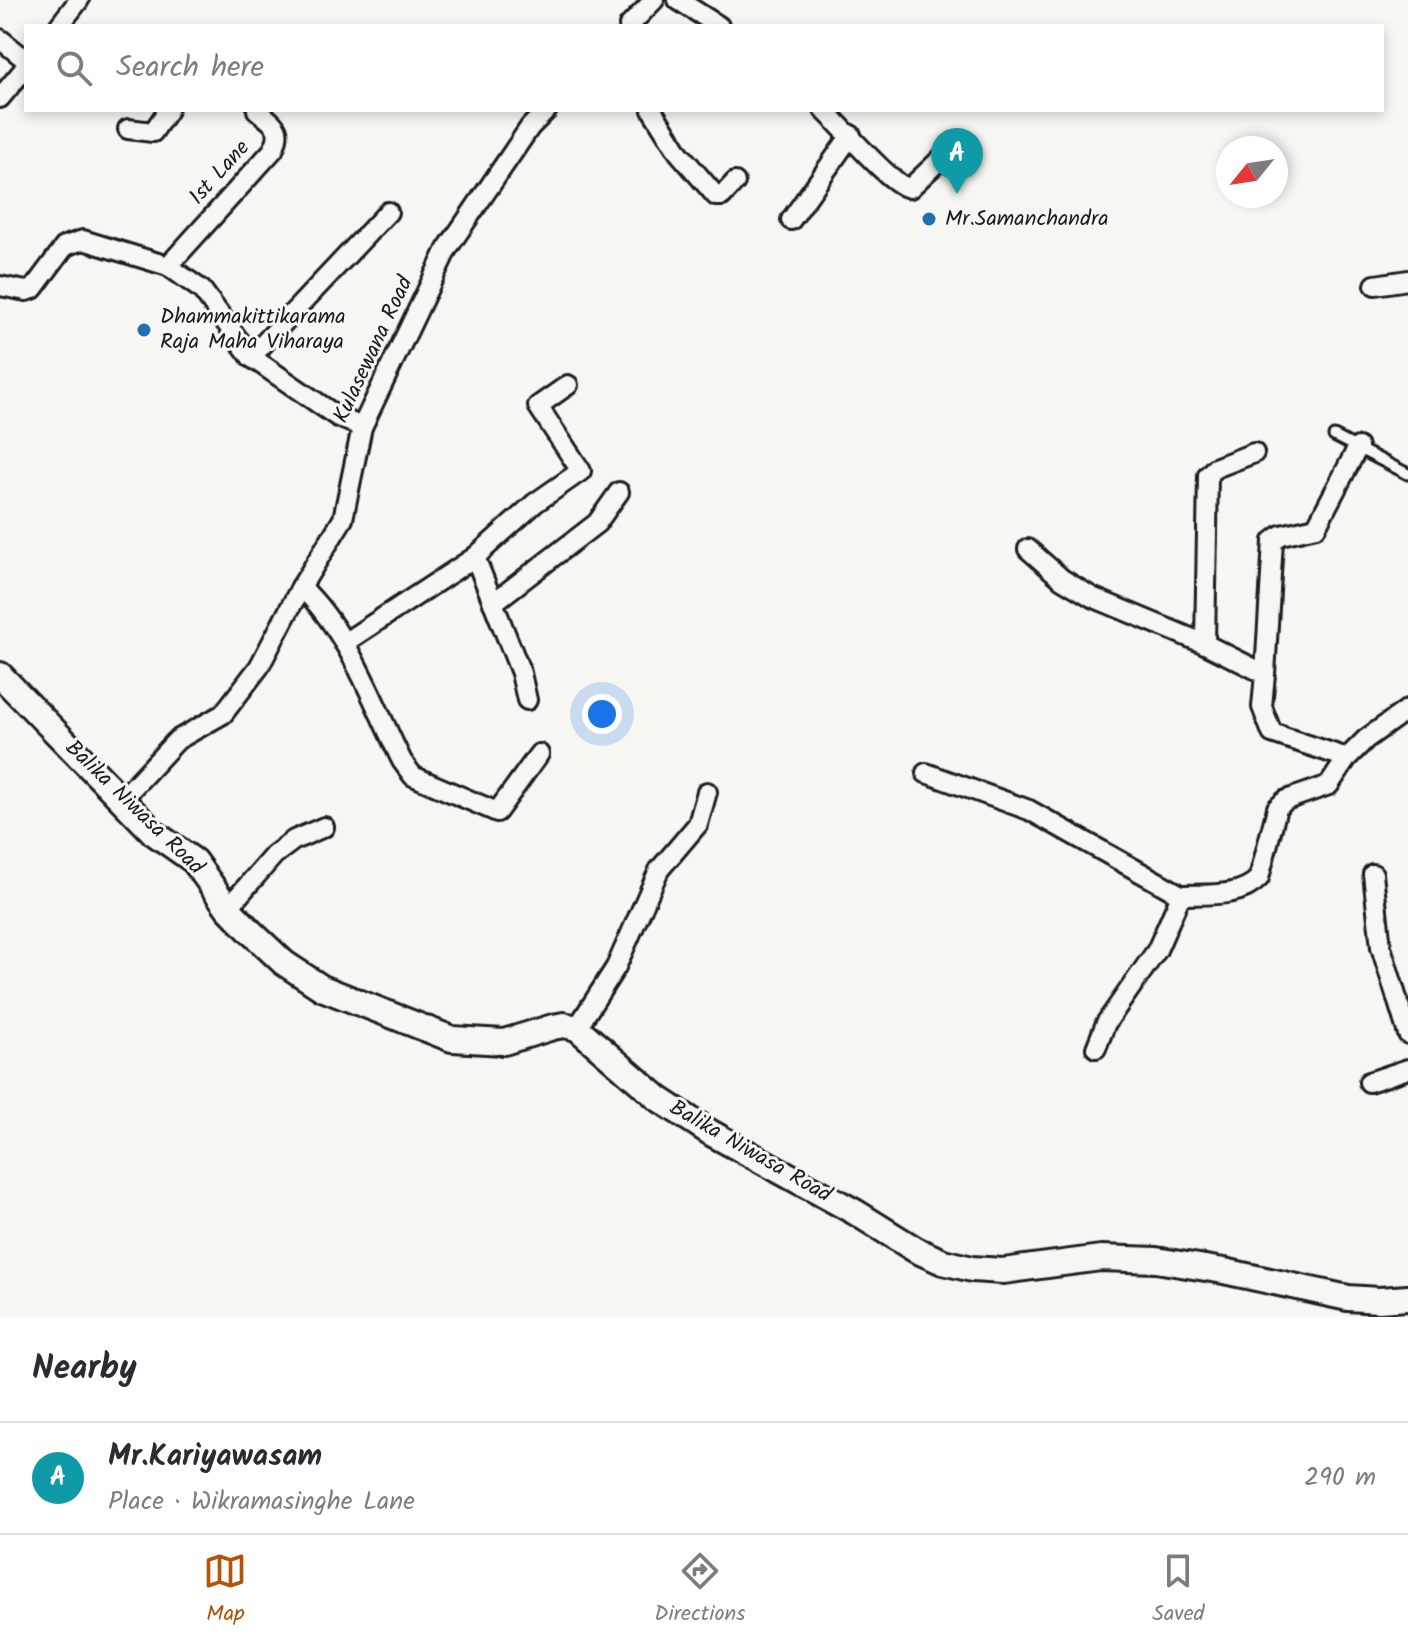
<!DOCTYPE html>
<html lang="en">
<head>
<meta charset="utf-8">
<style>
  :root { --surface:#fff; --page:#f2f2f3; --text:#2b2b33; --muted:#7c7c81; --line:#e1e1e2; --accent:#b45309 }
  body { margin:0; font-family:Kalam,sans-serif; background:var(--page); color:var(--text) }
  .compass { position:absolute; left:1216px; top:136px; width:72px; height:72px; border-radius:50%; background:var(--surface); box-shadow:0 4px 12px #0003; rotate:240deg }
  .you { position:absolute; left:602px; top:714px; width:28px; height:28px; margin:-20px; border:6px solid #fff; border-radius:50%; background:#1a73e8; box-shadow:0 0 0 12px #1a73e833 }
  .badge { display:grid; place-items:center; width:52px; height:52px; border-radius:50%; background:var(--accent); color:#fff; font-size:26px; font-weight:700 }
  .pin { position:absolute; translate:-50% -66px; filter:drop-shadow(0 2px 4px #0008) }
  .pin::after { content:''; position:absolute; top:42px; width:28px; height:24px; background:inherit; clip-path:polygon(0 0,100% 0,50% 100%) }
  .list { margin:0; padding:0; list-style:none }
  h2 { display:flex; justify-content:space-between; align-items:center; height:104px; margin:0; padding:0 32px; font-size:34px }
  h2 small { font-size:26px; font-weight:400; color:var(--muted) }
  .list li { display:grid; grid-template-columns:52px 1fr auto; gap:24px; align-items:center; box-sizing:border-box; height:112px; padding:0 32px; border-top:2px solid var(--line) }
  .list b { display:block; font-size:30px; white-space:nowrap }
  .list p { margin:0; font-size:26px; white-space:nowrap; color:var(--muted) }
  .list em { font-size:26px; font-style:normal; color:var(--muted) }
  .icon { flex:none; width:44px; height:44px; fill:none; stroke:currentColor; stroke-width:2; stroke-linecap:round; stroke-linejoin:round }
  .map { position:relative; flex:none; width:1408px; height:1317px; overflow:hidden }
  .search { position:absolute; background:var(--surface); box-shadow:0 4px 12px #0003; left:24px; right:24px; top:24px; height:88px; display:flex; align-items:center; gap:20px; box-sizing:border-box; padding:0 28px; border-radius:0px; color:var(--muted); font-size:30px }
  .sheet { height:216px; background:var(--surface) }
  nav { display:flex; justify-content:space-around; align-items:center; box-sizing:border-box; height:112px; border-top:2px solid var(--line); background:var(--surface); font-size:22px; color:var(--muted) }
  nav a { display:grid; justify-items:center; gap:4px }
  nav .on { color:var(--accent) }
  .map>svg:first-child { display:block }
  .lines { fill:none; stroke-linecap:round; stroke-linejoin:round }
  .lane-casing { stroke:#1c1c1c; stroke-width:15 }
  .street-casing { stroke:#1c1c1c; stroke-width:24 }
  .secondary-casing { stroke:#1c1c1c; stroke-width:30 }
  .lane { stroke:#f6f6f2; stroke-width:9 }
  .street { stroke:#f6f6f2; stroke-width:18 }
  .secondary { stroke:#f6f6f2; stroke-width:24 }
  .poi-dot { fill:#1f6fb2; stroke:#f6f6f2; stroke-width:3 }
  .labels { text-anchor:middle; dominant-baseline:central; stroke-width:6; stroke-linejoin:round; paint-order:stroke }
  .street-label { font-size:22px; fill:#1c1c1c; stroke:#f6f6f2 }
  .poi-label { font-size:22px; fill:#1c1c1c; stroke:#f6f6f2; text-anchor:start }
</style>
</head>
<body>
<div class="map">
<svg width="1408" height="1317" viewBox="0 0 1408 1317">
  <rect width="100%" height="100%" fill="#f6f6f2"/>
  <filter id="ink" filterUnits="userSpaceOnUse"><feTurbulence type="fractalNoise" baseFrequency=".0125" numOctaves="2"/><feDisplacementMap in="SourceGraphic" scale="16" xChannelSelector="R" yChannelSelector="G"/><feConvolveMatrix kernelMatrix="1 2 1 2 8 2 1 2 1" color-interpolation-filters="sRGB"/></filter>
  <g filter="url(#ink)">
    <g class="lines">
      <g class="lane-casing">
        <path id="lane" d="M1334 436 1408 474"/>
      </g>
      <g class="street-casing">
        <g id="street">
          <path d="M678 0 719 26"/>
          <path d="M59 26 79 0"/>
          <path d="M629 26 654 0"/>
          <path d="M0 39 26 60"/>
          <path d="M0 98 26 67"/>
          <path d="M652 110 679 153 716 196H722L735 182"/>
          <path d="M824 110C842 126 892 187 910 188L945 155 954 143"/>
          <path d="M128 129 153 132 168 110"/>
          <path d="M791 220 851 135"/>
          <path d="M168 266 273 150C284 127 274 125 257 110"/>
          <path d="M1375 285 1408 280"/>
          <path d="M0 286 26 291 33 289 65 246 83 240 168 266 202 290 251 357 338 417 362 427"/>
          <path d="M251 357 388 212"/>
          <path d="M1028 549 1062 579 1092 597 1205 644 1265 674 1262 707 1272 733 1347 758"/>
          <path d="M475 557 521 673 527 700"/>
          <path d="M301 587C349 632 373 703 402 761L413 776 497 812 539 754"/>
          <path d="M493 603 597 523 619 492"/>
          <path d="M344 643 475 557 535 503 581 471 538 406 568 385"/>
          <path d="M1205 644 1208 475 1215 468 1254 453"/>
          <path d="M1265 674 1273 541 1281 535 1316 527 1358 447"/>
          <path d="M926 773 1029 810 1181 895"/>
          <path d="M121 800 177 740 223 714 259 667 301 587 343 519 362 427 447 249 530 127 547 110"/>
          <path d="M1373 874 1381 947 1408 1034"/>
          <path d="M228 908 274 855 294 840 324 827"/>
          <path d="M577 1028 616 967 659 870 698 824 707 792"/>
          <path d="M1096 1048 1106 1023 1157 950 1181 895C1206 894 1241 898 1259 878L1277 808 1286 800 1329 785 1347 758 1366 739 1408 709"/>
          <path d="M1369 1082 1408 1069"/>
        </g>
      </g>
      <g class="secondary-casing">
        <path id="secondary" d="M0 675 154 833 194 861 228 908 251 932 284 963 322 988 452 1039 504 1042 553 1027 564 1025 577 1028 659 1099 711 1133 855 1212 916 1250 943 1262 972 1269 1003 1271 1101 1258 1156 1260 1224 1271 1348 1298 1379 1300 1408 1298"/>
      </g>
      <use href="#lane" class="lane"/>
      <use href="#street" class="street"/>
      <use href="#secondary" class="secondary"/>
    </g>
  </g>
  <g class="poi-dot">
    <circle cx="929" cy="219" r="8"/>
    <circle cx="144" cy="330" r="8"/>
  </g>
  <g class="labels">
    <g class="street-label">
      <text transform="translate(220 173) rotate(-48)">1st Lane</text>
      <text transform="translate(374 350) rotate(-65)">Kulasewana Road</text>
      <text transform="translate(134 808) rotate(44)">Balika Niwasa Road</text>
      <text transform="translate(750 1152) rotate(30)">Balika Niwasa Road</text>
    </g>
    <g class="poi-label">
      <text x="945" y="219">Mr.Samanchandra</text>
      <text x="160" y="317">Dhammakittikarama<tspan x="160" dy="25">Raja Maha Viharaya</tspan></text>
    </g>
  </g>
</svg>
<svg class="compass" viewBox="-18 -18 36 36"><path d="M0-13l5 13h-10z" fill="#e53935"/><path d="M0 13l5-13h-10z" fill="#7c7c81"/></svg>
<div class="you"></div>
<div class="pin badge" style="left:957px;top:194px;background:#0f9aa8">A</div>
<div class="search"><svg class="icon" aria-label="search" viewBox="0 0 24 24"><circle cx="10" cy="10" r="6"/><path d="M15 15l6 6"/></svg>Search here</div>
</div>
<section class="sheet">
<h2>Nearby<small></small></h2>
<ul class="list">
<li><span class="badge" style="background:#0f9aa8">A</span><div><b>Mr.Kariyawasam</b><p>Place · Wikramasinghe Lane</p></div><em>290 m</em></li>
</ul>
</section>
<nav>
<a class="on"><svg class="icon" aria-label="map" viewBox="0 0 24 24"><path d="M3 6l6-2 6 2 6-2v14l-6 2-6-2-6 2zM9 4v14M15 6v14"/></svg>Map</a>
<a><svg class="icon" aria-label="directions" viewBox="0 0 24 24"><path d="M12 3l9 9-9 9-9-9zM9 14v-3h6M13 9l2 2-2 2"/></svg>Directions</a>
<a><svg class="icon" aria-label="saved" viewBox="0 0 24 24"><path d="M7 4h10v16l-5-4-5 4z"/></svg>Saved</a>
</nav>
</body>
</html>
